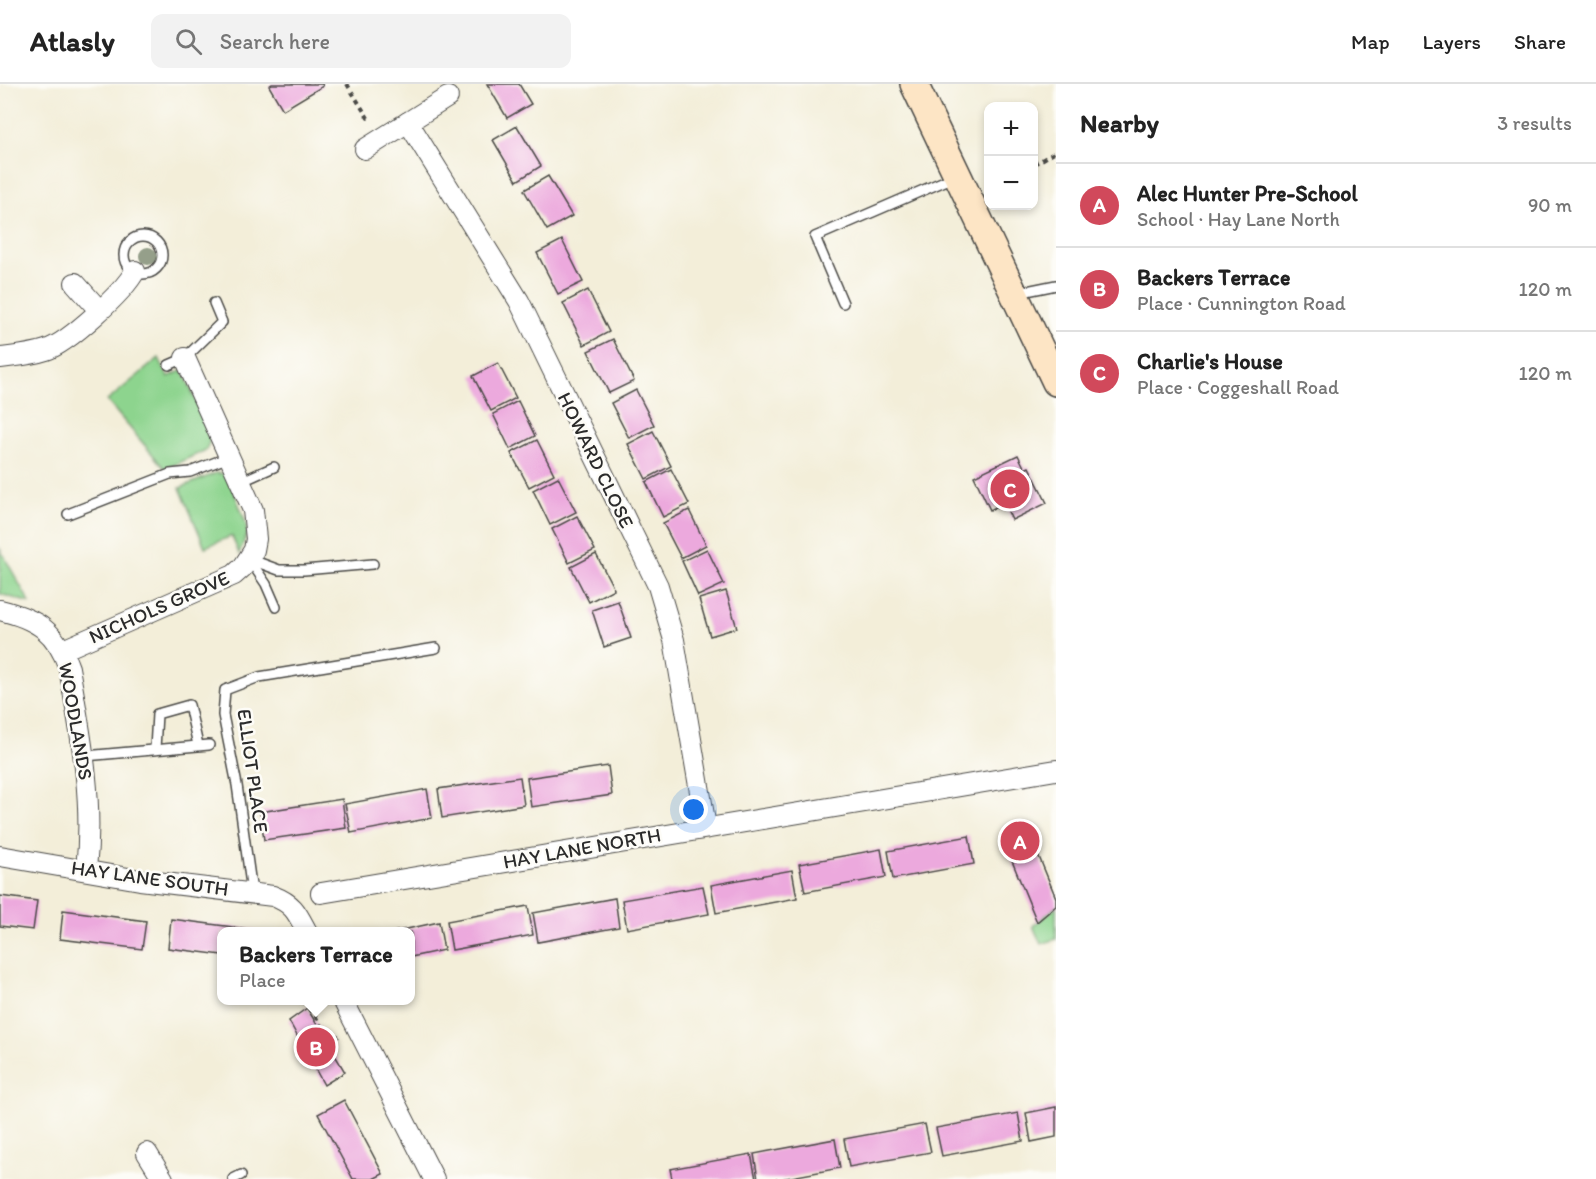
<!DOCTYPE html>
<html lang="en">
<head>
<meta charset="utf-8">
<style>
  :root { --surface:#fff; --page:#f2f2f2; --text:#222; --muted:#767676; --line:#e0e0e0; --accent:#d1495b }
  body { margin:0; font-family:Itim,sans-serif; background:var(--page); color:var(--text) }
  .controls { position:absolute; right:18px; top:18px; display:grid; overflow:hidden; border-radius:12px; box-shadow:0 3px 9px #0003 }
  .controls button { width:54px; height:54px; display:grid; place-items:center; padding:0; border:0; border-bottom:2px solid var(--line); background:var(--surface); color:var(--text); font:30px sans-serif }
  .you { position:absolute; left:694px; top:726px; width:21px; height:21px; margin:-15px; border:4px solid #fff; border-radius:50%; background:#1a73e8; box-shadow:0 0 0 9px #1a73e833 }
  .badge { display:grid; place-items:center; width:39px; height:39px; border-radius:50%; background:var(--accent); color:#fff; font-size:20px; font-weight:700 }
  .pin { position:absolute; translate:-50% -50%; border:3px solid #fff; box-shadow:0 2px 6px #0006 }
  .popup { position:absolute; left:217px; top:843px; width:198px; height:78px; box-sizing:border-box; display:grid; place-content:center; border-radius:12px; background:var(--surface); filter:drop-shadow(0 2px 4px #0005); font-size:20px; white-space:nowrap; color:var(--muted) }
  .popup b { font-size:22px; color:var(--text) }
  .popup::after { content:''; position:absolute; left:50%; top:100%; margin-left:-12px; border:12px solid transparent; border-top-color:var(--surface) }
  .list { margin:0; padding:0; list-style:none }
  h2 { display:flex; justify-content:space-between; align-items:center; height:78px; margin:0; padding:0 24px; font-size:26px }
  h2 small { font-size:20px; font-weight:400; color:var(--muted) }
  .list li { display:grid; grid-template-columns:39px 1fr auto; gap:18px; align-items:center; box-sizing:border-box; height:84px; padding:0 24px; border-top:2px solid var(--line) }
  .list b { display:block; font-size:22px; white-space:nowrap }
  .list p { margin:0; font-size:20px; white-space:nowrap; color:var(--muted) }
  .list em { font-size:20px; font-style:normal; color:var(--muted) }
  .icon { flex:none; width:33px; height:33px; fill:none; stroke:currentColor; stroke-width:2; stroke-linecap:round; stroke-linejoin:round }
  .map { position:relative; flex:none; width:1056px; height:1095px; overflow:hidden }
  header { display:flex; align-items:center; gap:36px; box-sizing:border-box; height:84px; padding:0 30px; background:var(--surface); border-bottom:2px solid var(--line) }
  header strong { font-size:28px }
  nav { display:flex; gap:33px; margin-inline-start:auto; font-size:21px }
  .search { width:420px; height:54px; background:var(--page); display:flex; align-items:center; gap:15px; box-sizing:border-box; padding:0 21px; border-radius:12px; color:var(--muted); font-size:22px }
  main { display:flex }
  aside { flex:1; background:var(--surface) }
  .map>svg:first-child { display:block }
  .green { fill:#8dd48e; stroke:#5c805c; stroke-width:1.5 }
  .building { fill:#eca9dd }
  .lines { fill:none; stroke-linecap:round; stroke-linejoin:round }
  .service-casing { stroke:#494845; stroke-width:12 }
  .minor-casing { stroke:#494845; stroke-width:22 }
  .secondary-casing { stroke:#494845; stroke-width:30 }
  .path { stroke:#494845; stroke-width:4; stroke-dasharray:4.5 4.5; stroke-linecap:butt }
  .service { stroke:#fff; stroke-width:9 }
  .minor { stroke:#fff; stroke-width:20 }
  .secondary { stroke:#fde5c5; stroke-width:27 }
  .tree { fill:#959f8a }
  .labels { text-anchor:middle; dominant-baseline:central; stroke-width:5; stroke-linejoin:round; paint-order:stroke }
  .street-label { font-size:20px; fill:#2b2b2b; stroke:#fdfcf7 }
</style>
</head>
<body>
<header>
<strong>Atlasly</strong>
<div class="search"><svg class="icon" aria-label="search" viewBox="0 0 24 24"><circle cx="10" cy="10" r="6"/><path d="M15 15l6 6"/></svg>Search here</div>
<nav><a>Map</a><a>Layers</a><a>Share</a></nav>
</header>
<main>
<div class="map">
<svg width="1056" height="1095" viewBox="0 0 1056 1095">
  <rect width="100%" height="100%" fill="#fdfcf7"/>
  <filter id="ink" filterUnits="userSpaceOnUse"><feTurbulence type="fractalNoise" baseFrequency=".0167" numOctaves="2"/><feDisplacementMap in="SourceGraphic" scale="12" xChannelSelector="R" yChannelSelector="G"/><feConvolveMatrix kernelMatrix="1 2 1 2 8 2 1 2 1" color-interpolation-filters="sRGB"/></filter>
  <filter id="wash" filterUnits="userSpaceOnUse"><feTurbulence type="fractalNoise" baseFrequency=".008" numOctaves="4" result="noise"/><feDisplacementMap in="SourceGraphic" scale="24" xChannelSelector="R" yChannelSelector="G"/><feGaussianBlur stdDeviation="1.35" result="paint"/><feColorMatrix in="noise" values="0 0 0 0 0 0 0 0 0 0 0 0 0 0 0 0 0 1.4 0 .05"/><feComposite in="paint" operator="in"/></filter>
  <g filter="url(#wash)">
    <rect width="100%" height="100%" fill="#f3eed9"/>
    <g class="green">
      <path d="M159 274 168 293 183 286 210 351 209 359 206 366 165 385 107 317Z"/>
      <path d="M216 389 223 390 229 395 246 439 247 450 239 470 232 452 205 463 180 404Z"/>
      <path d="M0 465 30 519 0 510Z"/>
      <path d="M1056 822V855L1041 860 1033 842Z"/>
    </g>
    <g id="blocks">
      <g class="building">
        <path d="M272 0H322L323 2 283 26 269 2Z"/>
        <path d="M487 0H519L531 20 507 34Z"/>
        <path d="M517 42 541 82 517 97 493 56Z"/>
        <path d="M548 92 572 132 547 146 524 106Z"/>
        <path d="M562 156 583 198 558 210 537 169Z"/>
        <path d="M588 206 609 248 584 261 563 219Z"/>
        <path d="M613 255 634 297 609 309 588 267Z"/>
        <path d="M498 279 516 314 491 327 473 292Z"/>
        <path d="M636 306 654 341 629 354 611 319Z"/>
        <path d="M518 317 535 352 510 365 493 330Z"/>
        <path d="M653 347 671 382 646 395 628 360Z"/>
        <path d="M537 356 554 390 529 403 511 369Z"/>
        <path d="M1018 371 1025 385 1029 383 1047 419 1012 436 1004 419 990 426 974 392Z"/>
        <path d="M671 385 689 420 663 433 646 398Z"/>
        <path d="M558 393 576 428 550 441 533 406Z"/>
        <path d="M689 426 706 461 681 474 663 439Z"/>
        <path d="M577 432 595 466 569 479 552 445Z"/>
        <path d="M707 465 724 500 698 512 682 477Z"/>
        <path d="M596 470 614 505 589 518 571 483Z"/>
        <path d="M726 507 737 544 710 552 699 515Z"/>
        <path d="M618 517 631 554 604 563 592 526Z"/>
        <path d="M608 682 612 711 531 723 527 694Z"/>
        <path d="M520 693 524 721 442 734 438 705Z"/>
        <path d="M427 705 432 734 351 749 345 720Z"/>
        <path d="M342 715 346 744 264 756 260 728Z"/>
        <path d="M1028 746 1056 814V822L1037 838 1003 755Z"/>
        <path d="M969 752 974 780 893 795 888 767Z"/>
        <path d="M881 765 886 793 805 808 799 780Z"/>
        <path d="M792 786 797 814 716 829 711 801Z"/>
        <path d="M703 802 709 830 627 845 622 816Z"/>
        <path d="M0 812 37 817 33 846 0 842Z"/>
        <path d="M615 814 619 843 538 858 533 829Z"/>
        <path d="M528 822 533 851 452 866 447 837Z"/>
        <path d="M63 826 146 837 142 865 60 855Z"/>
        <path d="M171 835 256 846V848H222V871L168 864Z"/>
        <path d="M439 838 444 866 411 873V848H393Z"/>
        <path d="M307 924 345 988 324 1001 289 937Z"/>
        <path d="M344 1016 383 1090 373 1095H353L318 1030Z"/>
        <path d="M1056 1023V1053L1031 1058 1026 1029Z"/>
        <path d="M1018 1029 1023 1057 942 1072 936 1044Z"/>
        <path d="M925 1040 931 1068 849 1083 844 1055Z"/>
        <path d="M835 1055 840 1084 781 1095H758L754 1070Z"/>
        <path d="M751 1070 756 1095H672L670 1085Z"/>
      </g>
    </g>
  </g>
  <g filter="url(#ink)">
    <use href="#blocks" fill-opacity="0" stroke="#494845" stroke-width="1.5"/>
    <g class="lines">
      <g class="service-casing">
        <g id="service">
          <circle cx="143" cy="171" r="19"/>
          <path d="M1017 209 1056 201"/>
          <path d="M843 219 815 153 956 92"/>
          <path d="M169 281 185 274 222 238 214 219"/>
          <path d="M240 398 274 383"/>
          <path d="M68 430 170 390 190 388 229 373"/>
          <path d="M249 475 279 486H304L373 480"/>
          <path d="M249 475 266 500 276 523"/>
          <path d="M155 665 157 630 189 621 198 661"/>
          <path d="M85 672 209 661"/>
          <path d="M252 808 237 701 223 631 225 606 259 593 436 564"/>
          <path d="M233 1095 241 1091"/>
        </g>
      </g>
      <g class="minor-casing">
        <g id="minor">
          <path d="M408 38 519 217 658 502 674 556 706 743"/>
          <path d="M365 65 448 13"/>
          <path d="M75 199 99 226"/>
          <path d="M0 274C15 272 31 271 46 266 68 259 124 208 135 187"/>
          <path d="M0 526C37 535 56 547 69 584 81 651 94 717 86 785"/>
          <path d="M63 566 234 491 243 483 254 466 256 455 253 426 185 274"/>
          <path d="M0 772 140 796 273 812C294 820 297 829 307 848"/>
          <path d="M321 809 1056 686"/>
          <path d="M343 916 434 1095"/>
          <path d="M147 1069 163 1095"/>
        </g>
      </g>
      <g class="secondary-casing">
        <path id="secondary" d="M914 0 1056 298"/>
      </g>
      <g class="path">
        <path d="M347 0 368 34H372"/>
        <path d="M1034 80 1056 68"/>
        <path d="M307 916 328 956 339 952"/>
      </g>
      <use href="#service" class="service"/>
      <use href="#minor" class="minor"/>
      <use href="#secondary" class="secondary"/>
    </g>
    <circle class="tree" cx="148" cy="172" r="9"/>
  </g>
  <g class="labels">
    <g class="street-label">
      <text transform="translate(596 376) rotate(64)">HOWARD CLOSE</text>
      <text transform="translate(159 523) rotate(-24)">NICHOLS GROVE</text>
      <text transform="translate(76 637) rotate(80)">WOODLANDS</text>
      <text transform="translate(253 687) rotate(82)">ELLIOT PLACE</text>
      <text transform="translate(582 764) rotate(-10)">HAY LANE NORTH</text>
      <text transform="translate(150 794) rotate(8)">HAY LANE SOUTH</text>
    </g>
  </g>
</svg>
<div class="controls">
<button>+</button>
<button>−</button>
</div>
<div class="you"></div>
<div class="pin badge" style="left:1020px;top:757px">A</div>
<div class="pin badge" style="left:316px;top:963px">B</div>
<div class="popup"><b>Backers Terrace</b>Place</div>
<div class="pin badge" style="left:1010px;top:405px">C</div>
</div>
<aside>
<h2>Nearby<small>3 results</small></h2>
<ul class="list">
<li><span class="badge">A</span><div><b>Alec Hunter Pre-School</b><p>School · Hay Lane North</p></div><em>90 m</em></li>
<li><span class="badge">B</span><div><b>Backers Terrace</b><p>Place · Cunnington Road</p></div><em>120 m</em></li>
<li><span class="badge">C</span><div><b>Charlie's House</b><p>Place · Coggeshall Road</p></div><em>120 m</em></li>
</ul>
</aside>
</main>
</body>
</html>
